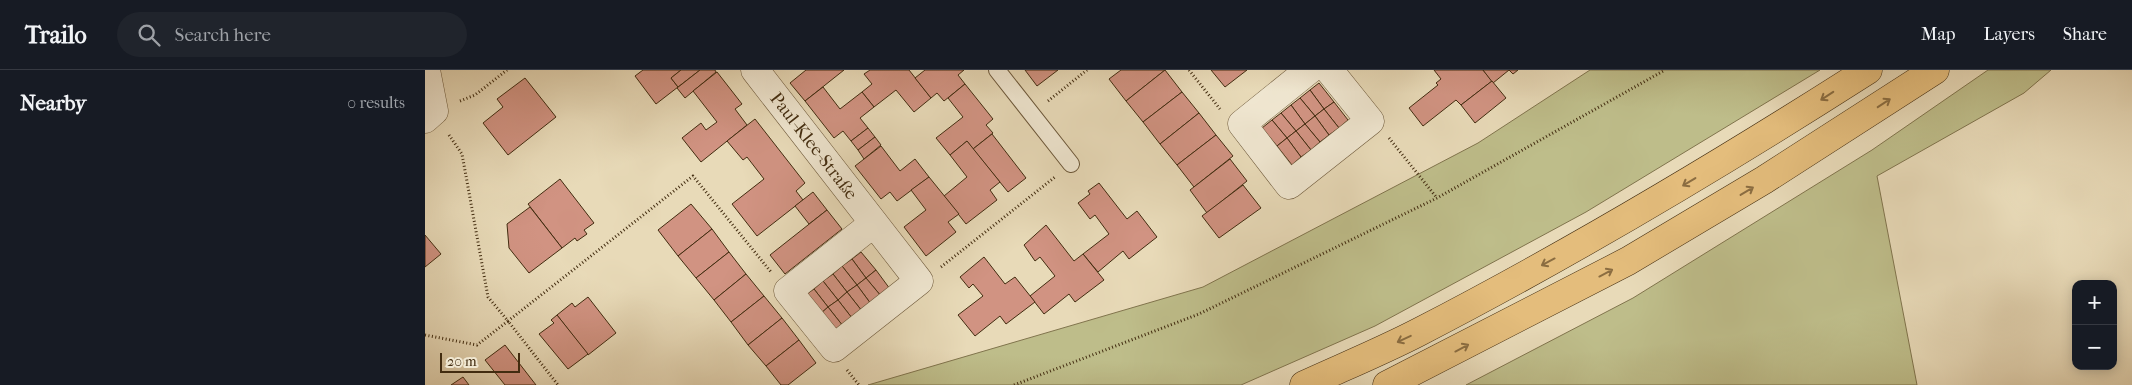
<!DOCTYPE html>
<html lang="en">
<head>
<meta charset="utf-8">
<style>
  :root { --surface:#171b24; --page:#20242c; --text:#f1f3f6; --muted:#9ea1a6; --line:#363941 }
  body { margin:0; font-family:"IM FELL French Canon",serif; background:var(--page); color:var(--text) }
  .controls { position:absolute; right:15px; bottom:15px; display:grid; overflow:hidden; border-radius:10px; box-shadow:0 2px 12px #0003 }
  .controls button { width:45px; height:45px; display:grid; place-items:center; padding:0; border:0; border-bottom:1px solid var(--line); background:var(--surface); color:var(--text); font:25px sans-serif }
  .scale { position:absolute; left:15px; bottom:12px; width:80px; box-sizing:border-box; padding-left:5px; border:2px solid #422c10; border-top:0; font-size:14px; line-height:18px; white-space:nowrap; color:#422c10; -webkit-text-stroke:4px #f0e7d1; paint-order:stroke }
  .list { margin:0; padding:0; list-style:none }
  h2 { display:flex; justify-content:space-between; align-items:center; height:65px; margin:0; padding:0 20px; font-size:21px }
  h2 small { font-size:16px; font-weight:400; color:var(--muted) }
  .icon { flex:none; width:28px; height:28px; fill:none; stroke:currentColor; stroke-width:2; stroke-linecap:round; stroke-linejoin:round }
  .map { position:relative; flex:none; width:1707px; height:315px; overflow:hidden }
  header { display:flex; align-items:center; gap:30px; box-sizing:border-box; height:70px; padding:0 25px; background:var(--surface); border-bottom:1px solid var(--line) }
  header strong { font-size:24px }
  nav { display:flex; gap:28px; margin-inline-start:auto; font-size:18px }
  .search { width:350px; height:45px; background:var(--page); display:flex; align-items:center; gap:12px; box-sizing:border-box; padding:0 18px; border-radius:28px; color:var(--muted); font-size:19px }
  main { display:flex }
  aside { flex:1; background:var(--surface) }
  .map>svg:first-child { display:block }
  .green { fill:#bebd8a; stroke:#80744d }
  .building { fill:#d19382; stroke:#422c10 }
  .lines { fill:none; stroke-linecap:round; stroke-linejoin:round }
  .service-casing { stroke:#6c583a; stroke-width:18 }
  .minor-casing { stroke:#6c583a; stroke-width:29 }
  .trunk-casing { stroke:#422c10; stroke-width:29 }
  .path { stroke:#422c10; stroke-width:3; stroke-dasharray:1 2.5; stroke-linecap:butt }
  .service { stroke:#f0e7d1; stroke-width:16 }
  .minor { stroke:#f0e7d1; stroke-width:28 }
  .trunk { stroke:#e4bd7c; stroke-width:28 }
  .oneway { stroke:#8b6d41 }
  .labels { text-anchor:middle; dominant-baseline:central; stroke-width:4.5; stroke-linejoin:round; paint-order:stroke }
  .street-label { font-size:18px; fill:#422c10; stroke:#f0e7d1 }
</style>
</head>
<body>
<header>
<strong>Trailo</strong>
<div class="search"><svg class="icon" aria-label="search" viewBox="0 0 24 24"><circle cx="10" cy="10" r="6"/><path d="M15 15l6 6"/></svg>Search here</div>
<nav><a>Map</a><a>Layers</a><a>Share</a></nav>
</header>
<main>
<aside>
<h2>Nearby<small>0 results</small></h2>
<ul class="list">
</ul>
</aside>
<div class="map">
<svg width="1707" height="315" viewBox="0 0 1707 315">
  <rect width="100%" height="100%" fill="#e8dab8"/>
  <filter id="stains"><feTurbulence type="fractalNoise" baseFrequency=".004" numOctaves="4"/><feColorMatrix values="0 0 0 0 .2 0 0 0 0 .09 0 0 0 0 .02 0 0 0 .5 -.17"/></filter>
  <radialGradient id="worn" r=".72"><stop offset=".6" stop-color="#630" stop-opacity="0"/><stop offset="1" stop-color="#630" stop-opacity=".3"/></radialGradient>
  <g class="green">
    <path d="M1165 0H1395L1161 142 950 256 816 315H443L778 217 1053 73Z"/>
    <path d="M1563 0H1626L1599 23 1452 106 1492 315H1041L1208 228 1447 80Z"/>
  </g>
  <g class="building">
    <path d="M218 0H256L246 8 253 17 231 34 210 6Z"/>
    <path d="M256 0H275L253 17 246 8Z"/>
    <path d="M275 0H290L291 2 260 28 252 18Z"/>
    <path d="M381 0H419L380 31 365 13Z"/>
    <path d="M445 0H484L506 28 489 42 471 20 449 37 437 22 447 14 439 4Z"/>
    <path d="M500 0H539L533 5 540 14 519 31 512 23 506 28 490 8Z"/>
    <path d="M600 0H633L612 16Z"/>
    <path d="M696 0H740L701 31 684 9Z"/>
    <path d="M740 0 757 22 718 52 701 31Z"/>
    <path d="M786 0H822L800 17Z"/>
    <path d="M1009 0H1058L1067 11 1036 35 1031 30 998 56 984 38 1013 15 1011 13 1016 9Z"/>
    <path d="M1058 0H1093L1088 4 1084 0 1068 13Z"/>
    <path d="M292 2 317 34 310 39 322 55 276 92 257 68 276 53 281 60 292 52 268 21Z"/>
    <path d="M100 8 131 47 83 85 58 53 78 37 72 29Z"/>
    <path d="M1067 11 1081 28 1050 53 1036 35Z"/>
    <path d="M894 13 909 32 899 39 885 20Z"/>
    <path d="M540 14 568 49 561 55 568 63 548 79 542 71 525 85 511 68 538 47 523 28Z"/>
    <path d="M398 17 415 39 437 22 449 37 435 48 443 58 426 71 418 61 409 68 380 31Z"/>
    <path d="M885 20 899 39 890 46 875 28Z"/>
    <path d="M757 22 774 43 735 74 718 52Z"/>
    <path d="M875 28 890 46 880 54 866 35Z"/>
    <path d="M909 32 923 50 914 58 899 39Z"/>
    <path d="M866 35 880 54 871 61 856 43Z"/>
    <path d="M899 39 914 58 904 65 890 46Z"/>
    <path d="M774 43 791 65 752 95 735 74Z"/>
    <path d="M856 43 871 61 862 68 847 50Z"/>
    <path d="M890 46 904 65 895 72 880 54Z"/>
    <path d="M330 49 380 113 371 121 378 130 332 166 307 134 339 109 322 87 318 90 302 71Z"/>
    <path d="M847 50 862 68 852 76 837 58Z"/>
    <path d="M880 54 895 72 886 80 871 61Z"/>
    <path d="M443 58 450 67 433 80 426 71Z"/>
    <path d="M871 61 886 80 876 87 862 68Z"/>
    <path d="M567 64 601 108 583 122 548 79Z"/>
    <path d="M791 65 808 86 769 117 752 95Z"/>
    <path d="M450 67 456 75 439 89 433 80Z"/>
    <path d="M862 68 876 87 867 95 852 76Z"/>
    <path d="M542 71 575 112 565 120 572 130 541 154 519 126 542 107 525 85Z"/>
    <path d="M456 76 475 101 490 89 504 107 472 131 465 122 456 129 430 96Z"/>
    <path d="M805 89 822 111 782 143 765 120Z"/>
    <path d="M504 107 534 144 523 152 531 162 501 186 479 157 501 140 486 120Z"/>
    <path d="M135 109 169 153 159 160 162 164 152 171 150 168 137 178 103 134Z"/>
    <path d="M674 113 702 149 712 141 732 167 704 189 698 181 673 202 658 184 684 164 670 145 665 149 653 133 665 124 663 121Z"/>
    <path d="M818 115 836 138 794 168 777 146Z"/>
    <path d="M388 122 402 140 384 154 370 136Z"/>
    <path d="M266 134 287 159 253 186 233 160Z"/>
    <path d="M105 137 137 178 104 203 84 178 82 154Z"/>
    <path d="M402 140 417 159 360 204 345 185Z"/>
    <path d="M621 155 649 191 658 184 679 210 650 232 644 224 619 244 605 226 630 206 615 187 610 191 599 175Z"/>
    <path d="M287 159 304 182 271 208 253 186Z"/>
    <path d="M0 165 16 184 0 197Z"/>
    <path d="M304 182 321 204 289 230 271 208Z"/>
    <path d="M436 182 451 200 441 208 427 189Z"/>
    <path d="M559 187 580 214 590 207 610 232 581 254 575 246 550 266 533 245 558 226 548 214 544 218 535 207Z"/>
    <path d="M427 189 441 208 432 215 417 196Z"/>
    <path d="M417 196 432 215 422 222 408 204Z"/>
    <path d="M451 200 465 219 456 226 441 208Z"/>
    <path d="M321 204 339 226 306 252 289 230Z"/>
    <path d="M408 204 422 222 413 230 398 211Z"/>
    <path d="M441 208 456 226 446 234 432 215Z"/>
    <path d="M398 211 413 230 403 237 389 219Z"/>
    <path d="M432 215 446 234 437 241 422 222Z"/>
    <path d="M389 219 403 237 394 245 379 226Z"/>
    <path d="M422 222 437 241 427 248 413 230Z"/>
    <path d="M339 226 357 248 323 275 306 252Z"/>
    <path d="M163 227 191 263 163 285 132 245 147 233 150 237Z"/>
    <path d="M413 230 427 248 418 256 403 237Z"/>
    <path d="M403 237 418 256 408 263 394 245Z"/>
    <path d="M132 245 163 284 143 299 114 264 129 253 126 250Z"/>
    <path d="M357 248 374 270 341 296 323 275Z"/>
    <path d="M374 270 391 293 363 315H356L341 296Z"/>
    <path d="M80 275 111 315H80L60 290Z"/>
    <path d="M38 307 44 315H26Z"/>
  </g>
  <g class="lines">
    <g class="service-casing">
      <path id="service" d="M572 0 646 94"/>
    </g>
    <g class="minor-casing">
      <g id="minor">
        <path id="s1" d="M330 0 494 211 409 278 363 221 449 153"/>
        <path d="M884 0 817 54 864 115 945 51 904 0"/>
        <path d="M0 49 9 41 1 0"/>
      </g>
    </g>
    <g class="trunk-casing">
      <g id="trunk">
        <path d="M879 315C916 298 955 282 992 263 1147 183 1296 94 1443 0"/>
        <path d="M962 315 1203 191 1339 110 1510 0"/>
      </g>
    </g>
    <g class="path">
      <path d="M764 0 795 39"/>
      <path d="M35 31 50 25 82 0"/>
      <path d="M623 31 662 0"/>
      <path d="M24 65 37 84 63 227 83 251 268 106 346 202"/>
      <path d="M964 68 1012 128"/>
      <path d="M516 197 630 107"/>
      <path d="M0 265 52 275 83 251 133 315"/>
      <path d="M422 300 434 315"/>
      <path d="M589 315 774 244 1012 128 1240 0"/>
    </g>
    <use href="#service" class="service"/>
    <use href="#minor" class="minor"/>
    <use href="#trunk" class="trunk"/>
  </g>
  <defs><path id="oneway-shaft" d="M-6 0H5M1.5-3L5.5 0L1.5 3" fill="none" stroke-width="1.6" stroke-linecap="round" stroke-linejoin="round" transform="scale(1.25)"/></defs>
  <g class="oneway">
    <use href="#oneway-shaft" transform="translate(1402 26) rotate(147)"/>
    <use href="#oneway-shaft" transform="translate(1459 33) rotate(-33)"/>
    <use href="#oneway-shaft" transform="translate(1264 112) rotate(149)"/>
    <use href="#oneway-shaft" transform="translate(1322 121) rotate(-31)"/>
    <use href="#oneway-shaft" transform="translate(1123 192) rotate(152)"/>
    <use href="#oneway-shaft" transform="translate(1181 203) rotate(-28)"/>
    <use href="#oneway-shaft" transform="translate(979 269) rotate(155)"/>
    <use href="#oneway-shaft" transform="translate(1037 278) rotate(-28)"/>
  </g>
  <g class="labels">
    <g class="street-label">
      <text stroke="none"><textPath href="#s1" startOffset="96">Paul-Klee-Straße</textPath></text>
    </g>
  </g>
  <rect width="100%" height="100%" filter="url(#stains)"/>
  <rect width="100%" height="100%" fill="url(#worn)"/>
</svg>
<div class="controls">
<button>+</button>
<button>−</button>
</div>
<div class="scale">20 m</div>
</div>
</main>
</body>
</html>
